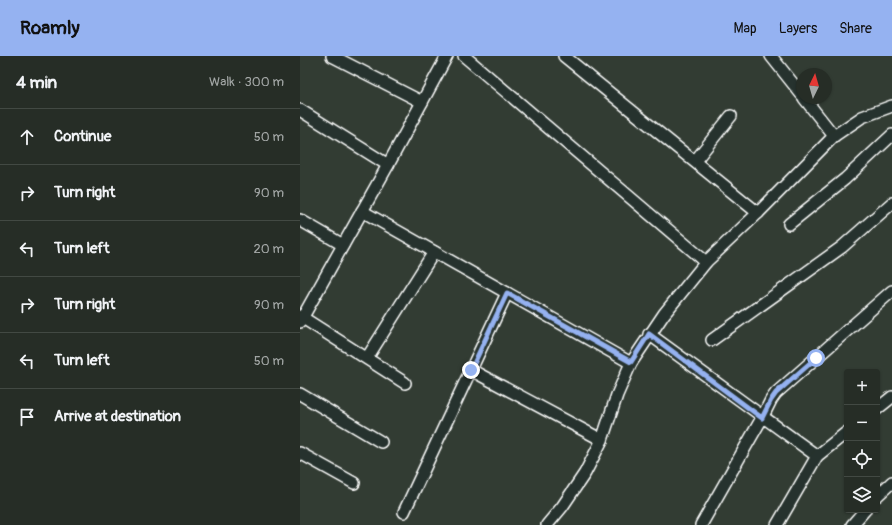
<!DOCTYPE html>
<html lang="en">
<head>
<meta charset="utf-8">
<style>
  :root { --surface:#262d26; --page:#2e352e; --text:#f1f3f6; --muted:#a4a8a7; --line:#424943; --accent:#95b2f1 }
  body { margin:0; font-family:Pangolin,sans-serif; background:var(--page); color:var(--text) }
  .controls { position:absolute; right:12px; bottom:12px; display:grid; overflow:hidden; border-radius:4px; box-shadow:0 1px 3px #0004 }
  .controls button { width:36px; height:36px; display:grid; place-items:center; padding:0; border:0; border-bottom:1px solid var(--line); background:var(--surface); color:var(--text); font:20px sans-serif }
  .compass { position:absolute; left:496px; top:12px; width:36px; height:36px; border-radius:50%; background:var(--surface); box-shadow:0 1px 3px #0004; rotate:5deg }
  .stop { position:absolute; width:12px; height:12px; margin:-9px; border:3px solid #95b2f1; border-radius:50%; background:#fff }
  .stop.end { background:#95b2f1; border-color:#fff; box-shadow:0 1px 4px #0008 }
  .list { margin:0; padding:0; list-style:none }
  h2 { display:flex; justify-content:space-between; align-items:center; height:52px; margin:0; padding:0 16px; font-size:17px }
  h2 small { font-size:13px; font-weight:400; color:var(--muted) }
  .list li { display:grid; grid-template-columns:26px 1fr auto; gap:12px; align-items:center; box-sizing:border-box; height:56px; padding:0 16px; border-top:1px solid var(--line) }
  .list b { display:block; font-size:15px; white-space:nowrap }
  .list em { font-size:13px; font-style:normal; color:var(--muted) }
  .icon { flex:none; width:22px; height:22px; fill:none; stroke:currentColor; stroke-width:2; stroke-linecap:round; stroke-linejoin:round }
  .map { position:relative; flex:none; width:592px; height:469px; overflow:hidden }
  header { display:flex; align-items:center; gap:24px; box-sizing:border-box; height:56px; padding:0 20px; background:var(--accent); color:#111 }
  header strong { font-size:19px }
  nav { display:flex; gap:22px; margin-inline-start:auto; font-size:14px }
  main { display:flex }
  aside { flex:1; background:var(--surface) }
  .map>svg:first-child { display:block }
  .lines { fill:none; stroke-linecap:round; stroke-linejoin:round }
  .minor-casing { stroke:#fff; stroke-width:14 }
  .minor { stroke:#26332d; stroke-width:11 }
  .route { stroke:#95b2f1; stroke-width:5 }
</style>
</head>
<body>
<header>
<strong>Roamly</strong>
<nav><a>Map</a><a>Layers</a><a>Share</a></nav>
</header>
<main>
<aside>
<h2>4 min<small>Walk · 300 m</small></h2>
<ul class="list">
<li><svg class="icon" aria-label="ahead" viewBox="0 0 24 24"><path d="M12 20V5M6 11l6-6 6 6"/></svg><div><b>Continue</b></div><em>50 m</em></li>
<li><svg class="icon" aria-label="right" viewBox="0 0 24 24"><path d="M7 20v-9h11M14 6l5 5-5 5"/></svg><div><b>Turn right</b></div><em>90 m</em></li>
<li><svg class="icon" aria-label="left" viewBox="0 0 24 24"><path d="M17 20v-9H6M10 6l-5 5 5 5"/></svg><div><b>Turn left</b></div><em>20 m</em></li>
<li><svg class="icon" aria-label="right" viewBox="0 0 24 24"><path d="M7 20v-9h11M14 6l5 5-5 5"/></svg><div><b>Turn right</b></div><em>90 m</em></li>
<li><svg class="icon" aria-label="left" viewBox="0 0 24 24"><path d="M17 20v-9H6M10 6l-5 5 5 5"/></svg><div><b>Turn left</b></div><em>50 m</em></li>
<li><svg class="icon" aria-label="arrive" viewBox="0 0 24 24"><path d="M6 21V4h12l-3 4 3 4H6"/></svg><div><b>Arrive at destination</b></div></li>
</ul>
</aside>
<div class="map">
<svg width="592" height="469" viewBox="0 0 592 469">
  <rect width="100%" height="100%" fill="#323c33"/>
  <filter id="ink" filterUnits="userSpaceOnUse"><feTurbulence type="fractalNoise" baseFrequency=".025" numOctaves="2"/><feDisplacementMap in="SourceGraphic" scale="8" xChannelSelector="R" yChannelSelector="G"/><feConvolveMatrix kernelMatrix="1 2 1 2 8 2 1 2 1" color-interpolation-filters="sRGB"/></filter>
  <g filter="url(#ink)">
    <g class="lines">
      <g class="minor-casing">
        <g id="minor">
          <path d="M32 0 122 46"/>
          <path d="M164 0 406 206"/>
          <path d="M264 0 458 157"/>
          <path d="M471 0 502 39"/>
          <path d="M504 42 534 80"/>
          <path d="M0 54 88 109"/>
          <path d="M395 105 431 60"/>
          <path d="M62 155 331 307"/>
          <path d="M0 164 43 189"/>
          <path d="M489 168 545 123 592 79"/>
          <path d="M0 260 105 327"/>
          <path d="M0 266 88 109 147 0"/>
          <path d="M349 278 517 400"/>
          <path d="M412 284 542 191 592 147"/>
          <path d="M67 302 134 196"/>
          <path d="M171 314 302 384"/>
          <path d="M0 338 81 386"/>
          <path d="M577 353 592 341"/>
          <path d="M0 397 54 427"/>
          <path d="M577 440 592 426"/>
          <path d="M104 456 207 237"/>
          <path d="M247 469 262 451 285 417 302 384 317 339 331 307 364 258 406 206 458 157 534 80 562 61 592 50"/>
          <path d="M401 469 462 362 471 344 476 337 592 235"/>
          <path d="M477 469 517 400 547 376"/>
          <path d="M552 469 565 454"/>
        </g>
      </g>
      <use href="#minor" class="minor"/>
    </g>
  </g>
  <g class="lines" filter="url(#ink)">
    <path class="route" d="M171 314 207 237 331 306 349 278 462 362 471 344 476 337 516 302"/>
  </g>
</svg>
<div class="controls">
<button>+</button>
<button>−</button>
<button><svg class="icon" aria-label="locate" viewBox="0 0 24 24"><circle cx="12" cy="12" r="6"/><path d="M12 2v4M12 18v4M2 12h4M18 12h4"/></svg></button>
<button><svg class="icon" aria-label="layers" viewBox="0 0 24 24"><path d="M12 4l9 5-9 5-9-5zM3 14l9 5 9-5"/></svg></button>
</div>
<svg class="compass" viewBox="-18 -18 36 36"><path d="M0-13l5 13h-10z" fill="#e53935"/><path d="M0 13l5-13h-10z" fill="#a4a8a7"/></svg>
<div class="stop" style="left:516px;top:302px"></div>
<div class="stop end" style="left:171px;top:314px"></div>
</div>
</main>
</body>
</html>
